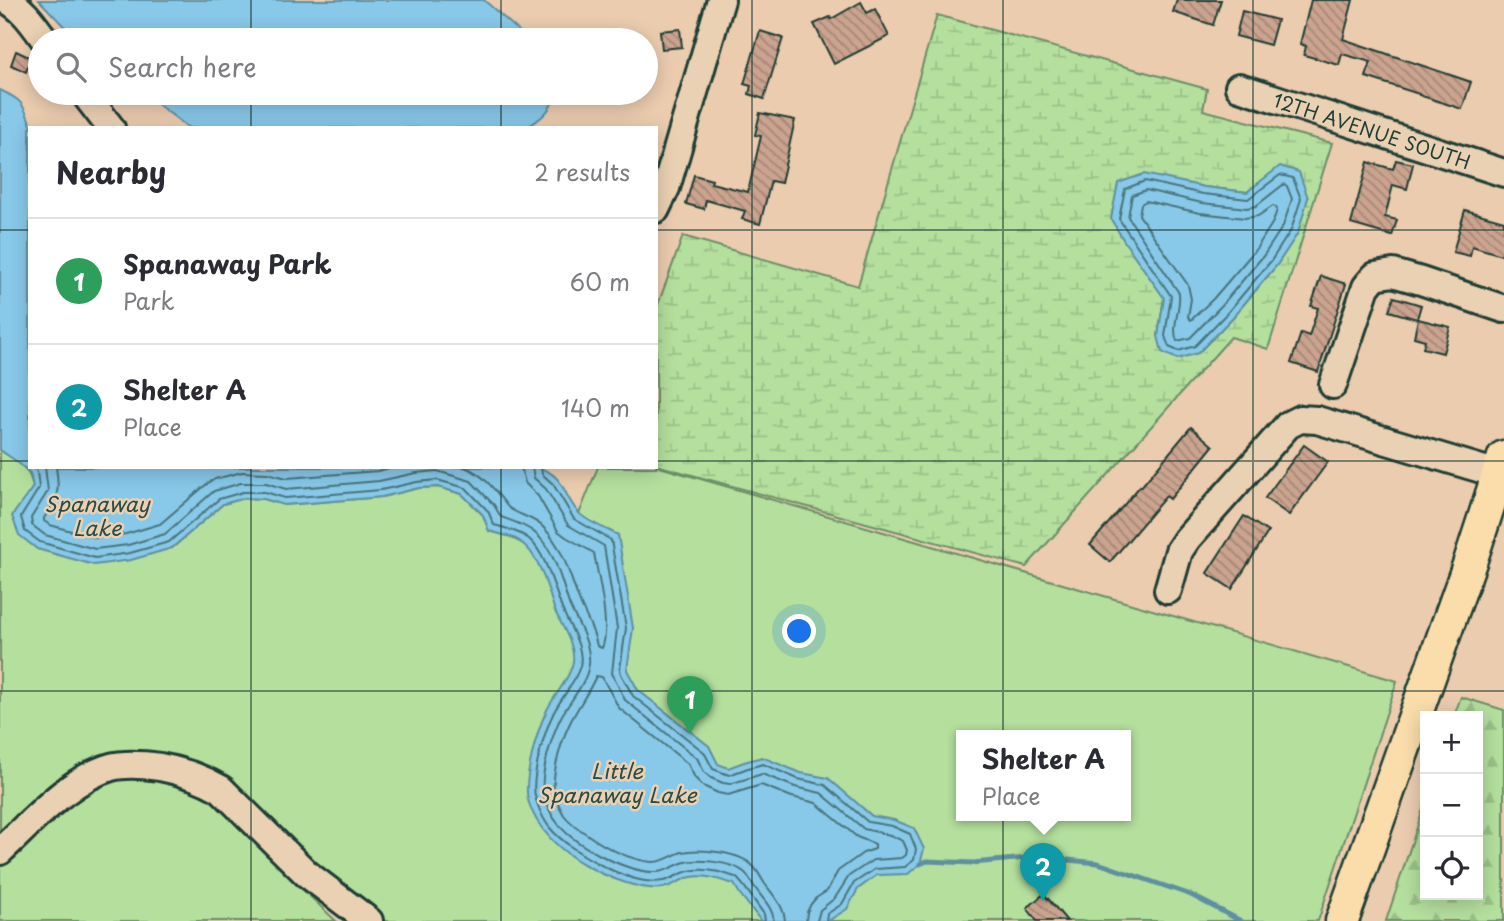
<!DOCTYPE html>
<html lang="en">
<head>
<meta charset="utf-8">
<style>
  :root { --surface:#fff; --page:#f2f2f3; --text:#2b2b33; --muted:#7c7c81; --line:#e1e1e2; --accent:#1f6fb2 }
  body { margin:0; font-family:"Playpen Sans",sans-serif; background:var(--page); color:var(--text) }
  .controls { position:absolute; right:21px; bottom:21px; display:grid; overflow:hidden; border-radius:0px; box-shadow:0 4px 18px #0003 }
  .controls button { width:63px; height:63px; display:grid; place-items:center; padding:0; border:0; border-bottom:2px solid var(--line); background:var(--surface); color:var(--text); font:35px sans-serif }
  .you { position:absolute; left:800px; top:632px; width:24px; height:24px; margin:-18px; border:5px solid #fff; border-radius:50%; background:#1a73e8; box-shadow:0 0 0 10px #1a73e833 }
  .badge { display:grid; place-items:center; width:46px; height:46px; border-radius:50%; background:var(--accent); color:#fff; font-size:23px; font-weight:700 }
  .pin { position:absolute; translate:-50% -58px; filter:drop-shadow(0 2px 4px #0008) }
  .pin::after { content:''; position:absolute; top:37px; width:24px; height:21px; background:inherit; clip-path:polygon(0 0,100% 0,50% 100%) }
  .popup { position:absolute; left:956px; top:730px; width:175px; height:91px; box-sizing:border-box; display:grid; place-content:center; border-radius:0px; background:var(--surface); filter:drop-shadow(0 2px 5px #0005); font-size:23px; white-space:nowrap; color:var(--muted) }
  .popup b { font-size:26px; color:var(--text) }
  .popup::after { content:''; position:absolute; left:50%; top:100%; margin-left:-14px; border:14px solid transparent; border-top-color:var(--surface) }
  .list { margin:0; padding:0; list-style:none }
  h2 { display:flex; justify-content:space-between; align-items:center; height:91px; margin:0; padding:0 28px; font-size:30px }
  h2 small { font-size:23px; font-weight:400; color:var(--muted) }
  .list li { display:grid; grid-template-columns:46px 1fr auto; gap:21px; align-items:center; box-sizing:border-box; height:126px; padding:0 28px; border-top:2px solid var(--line) }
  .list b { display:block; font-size:26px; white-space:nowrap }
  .list p { margin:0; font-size:23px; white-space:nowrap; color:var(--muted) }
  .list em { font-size:23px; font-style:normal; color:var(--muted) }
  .icon { flex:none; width:38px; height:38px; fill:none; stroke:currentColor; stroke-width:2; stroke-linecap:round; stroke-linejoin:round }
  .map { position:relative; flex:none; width:1504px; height:921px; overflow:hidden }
  .search { position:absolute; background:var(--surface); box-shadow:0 4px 18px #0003; left:28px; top:28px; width:630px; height:77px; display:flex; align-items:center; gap:18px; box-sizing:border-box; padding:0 24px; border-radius:38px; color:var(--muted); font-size:26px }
  .panel { position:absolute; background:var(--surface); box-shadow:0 4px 18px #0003; left:28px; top:126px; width:630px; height:343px; border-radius:0px }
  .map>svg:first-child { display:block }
  .green { fill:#b4df9d; stroke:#6a8e68; stroke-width:2; fill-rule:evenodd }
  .forest { fill:url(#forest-firs); stroke:#6a8e68; stroke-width:2 }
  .wetland { fill:url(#wetland-marsh); stroke:#6a8e68; stroke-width:2; fill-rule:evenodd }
  .water { fill:#88c8e9; stroke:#5e90a1; stroke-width:2 }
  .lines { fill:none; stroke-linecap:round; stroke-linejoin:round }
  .shore { stroke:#49757c; stroke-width:2 }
  .stream { stroke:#5e90a1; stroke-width:5 }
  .building { fill:url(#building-back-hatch); stroke:#1f3d34; stroke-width:2 }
  .minor-casing { stroke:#1f3d34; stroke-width:32 }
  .major-casing { stroke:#1f3d34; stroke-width:37 }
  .minor { stroke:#ebd1b3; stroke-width:26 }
  .major { stroke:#faddab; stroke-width:32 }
  .grid { fill:none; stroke:#1f3d34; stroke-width:2; stroke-opacity:0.55 }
  .labels { text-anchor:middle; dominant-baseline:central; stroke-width:5; stroke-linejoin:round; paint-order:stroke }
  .street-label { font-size:19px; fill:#1f3d34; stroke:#ebd1b3 }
  .water-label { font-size:21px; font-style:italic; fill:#2a4b46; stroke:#ebd1b3 }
</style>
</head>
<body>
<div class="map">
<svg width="1504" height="921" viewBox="0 0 1504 921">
  <defs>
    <pattern id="forest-firs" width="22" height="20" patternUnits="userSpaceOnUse" patternTransform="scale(1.75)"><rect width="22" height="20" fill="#b4df9d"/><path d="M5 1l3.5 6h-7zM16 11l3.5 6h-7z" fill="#9ac088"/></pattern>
    <pattern id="wetland-marsh" width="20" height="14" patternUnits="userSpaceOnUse" patternTransform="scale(1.75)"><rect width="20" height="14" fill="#b4df9d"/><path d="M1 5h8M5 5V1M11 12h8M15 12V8" fill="none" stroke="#9ac088"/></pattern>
    <pattern id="building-back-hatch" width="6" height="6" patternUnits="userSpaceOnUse" patternTransform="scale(1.75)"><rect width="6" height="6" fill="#cba38f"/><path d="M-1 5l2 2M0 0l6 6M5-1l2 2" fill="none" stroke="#a48676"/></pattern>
  </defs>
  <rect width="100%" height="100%" fill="#ebccaf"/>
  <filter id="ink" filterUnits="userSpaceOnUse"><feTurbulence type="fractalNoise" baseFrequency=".0143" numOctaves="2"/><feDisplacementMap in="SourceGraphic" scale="14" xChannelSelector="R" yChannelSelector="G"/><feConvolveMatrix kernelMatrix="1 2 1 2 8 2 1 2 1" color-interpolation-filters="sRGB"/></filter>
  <g filter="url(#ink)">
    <path class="green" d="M0 450C18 461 29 466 33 487L26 498 172 548 223 504 245 498 264 499 284 505 382 497 419 488 438 487 462 494 483 515 489 531 508 536 524 544 579 514 598 467H656V466L1397 681 1318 921H353L299 886 336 921H0ZM961 735H1125V815H961Z"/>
    <path class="forest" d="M1461 697 1504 710V921H1386L1425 803V895H1478V716H1454Z"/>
    <path class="wetland" d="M937 15 1207 89 1203 110 1332 143 1268 349 1231 337 1026 567 656 465V310L683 236 858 286ZM1280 167 1297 233 1277 265 1233 317 1198 353 1158 336 1164 298 1205 187 1247 192Z"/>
    <g class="water">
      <path d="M39 0H484L529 40H77Z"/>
      <path d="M0 90C24 101 23 104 32 128H30V467H537C566 476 561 492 578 512 585 521 607 529 618 535L633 628 627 670 638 690 709 746 718 764 728 768 744 762 762 757 801 773 828 778 872 816 894 820 914 828 924 849 920 864 908 874 877 875 858 889 847 909 828 921H761L740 894 734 884C719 880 704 873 687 878 679 881 671 887 663 888 640 891 607 877 587 866 561 852 536 829 528 800 523 780 537 731 546 712 553 696 567 683 572 666 578 648 562 627 555 611 548 591 541 558 523 544 514 536 500 534 489 531L483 515 462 494 438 487 419 488 382 497 284 505 264 499 245 498 223 504 172 548 131 560 94 565 37 549 19 535 12 516 33 487 30 473 16 461 0 450Z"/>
      <path d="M143 93H556C551 111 542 118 526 128H189Z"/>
      <path d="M1280 166 1299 172 1308 198 1298 233 1277 265 1233 317 1198 353 1177 359 1162 352 1158 336 1164 298 1124 241 1111 219 1118 183 1144 174 1205 187 1247 192Z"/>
    </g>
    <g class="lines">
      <g class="shore">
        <path d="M1280 175 1293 178 1301 199 1291 230 1271 261 1228 312 1195 346 1178 351 1169 347 1165 336 1171 296 1119 219 1125 189 1145 181 1203 194 1248 199Z"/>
        <path d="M1284 184 1287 186 1292 199 1283 226 1264 255 1221 306 1190 338 1177 341C1171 327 1181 309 1179 293L1128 217 1132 195 1146 190 1202 203 1247 208 1256 206Z"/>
        <path d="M1146 201 1200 213 1245 218 1258 216 1273 206 1276 207 1277 210 1273 222 1256 249 1213 299 1191 320 1188 317 1191 299 1188 285 1139 215 1141 204Z"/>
        <path d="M34 467 37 472 39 488 21 517 25 531 40 542 95 558 130 553 169 542 219 499 243 492H265L285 498 381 490 417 482 437 480 466 488 488 511 494 525C505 528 519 531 529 539 546 554 553 585 561 606 567 623 585 647 580 666 575 683 562 697 554 712 545 730 529 781 536 800 539 809 544 821 550 828 570 852 632 887 663 881 670 880 677 875 683 873 699 866 719 871 735 877 741 879 758 907 764 914L765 921"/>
        <path d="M45 467 48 491 31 518 32 525 45 535 95 549 128 545 165 534 214 491 241 483H266L286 489 379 481 416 473 437 471 471 481 494 505 501 517C512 521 526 525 535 533 555 550 561 580 569 604 577 623 591 642 589 664 587 682 571 700 562 715 553 732 538 778 544 797 547 805 551 815 556 821 571 844 625 871 652 872 664 873 672 867 682 863 697 858 732 862 744 872 749 876 752 884 756 889 763 899 773 908 774 921"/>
        <path d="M56 467C60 491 58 498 44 518V521L50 525 96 538 126 534 160 524 208 483 215 479 242 472 267 473 287 478 378 471 393 467"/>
        <path d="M464 467C483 473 496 491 507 506 513 514 535 517 544 528 564 549 569 574 579 600 585 616 594 629 597 646L602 648C611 628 598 576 594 553L566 537 558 531 538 496 525 483 521 467"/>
        <path d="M532 467 534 478 546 489 568 525 604 546 617 628 612 673 625 700 697 758 704 772 711 778 723 783 730 784 762 774 795 787 821 793 864 829 890 835 903 841 907 850 906 855 902 858 873 860 849 876 835 898 820 910 817 921"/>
        <path d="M541 467 542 474 553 484 574 519 611 540 626 628 620 669 621 674 633 696 704 752 713 769 729 775 748 768 763 764 798 779 825 785 868 822 892 826 910 834 916 849 914 860 905 867 875 869 854 883 842 904 827 914 826 921"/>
        <path d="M785 921C784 906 774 896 765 884 761 878 758 871 753 866 740 852 700 848 682 852 672 855 663 863 652 862 630 860 606 848 588 835 580 830 570 823 564 815 560 808 555 797 554 790 552 772 562 739 570 723 578 707 589 692 596 676L602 677 619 708 688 764 695 778 703 786 718 793 728 795 761 785 792 797 816 803 857 837 875 844V849L863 853 838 871 827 891 816 898 811 904 807 912 806 921"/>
      </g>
      <path class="stream" d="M920 864 927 861 973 863 1038 857 1098 863 1191 895 1241 921"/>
    </g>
    <g class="building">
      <path d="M1177 0H1221L1213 25 1173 12Z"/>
      <path d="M1311 0H1353L1343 39 1471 82 1462 109 1419 95V94L1366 77 1371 62 1342 54 1339 65 1304 55 1306 46 1300 44Z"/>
      <path d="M861 2 867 13 875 9 889 36 834 64 814 24 830 17 831 19Z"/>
      <path d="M1242 11 1277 20 1270 45 1236 36Z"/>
      <path d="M680 29 682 47 662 49 660 31Z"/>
      <path d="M760 31 783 38 764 99 749 94 751 86 744 84Z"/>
      <path d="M16 51 31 58 26 72 11 65Z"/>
      <path d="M760 113 795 120 781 183 771 181 760 224 742 219 745 211 706 200 704 209 686 204 694 175 712 180 711 183 748 192 761 136 755 135Z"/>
      <path d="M1396 160 1413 164 1407 189 1393 185 1385 217 1397 220 1392 236 1351 224 1368 162 1393 169Z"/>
      <path d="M1465 210 1504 221V256L1472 246 1470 256 1453 252Z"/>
      <path d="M1321 276 1346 284 1318 372 1291 363 1301 333 1309 336 1318 308 1311 306Z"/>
      <path d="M1394 297 1421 305 1417 319 1389 311Z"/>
      <path d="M1418 319 1450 327 1443 353 1423 348 1425 340 1414 337Z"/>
      <path d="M1191 427 1213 446 1170 499 1166 496 1110 562 1090 545 1140 486 1141 487Z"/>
      <path d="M1304 445 1328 462 1289 515 1265 498Z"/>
      <path d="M1244 516 1268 532 1232 589 1207 573Z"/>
      <path d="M1044 894 1067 921H1037L1027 908Z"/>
    </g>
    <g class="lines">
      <g class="minor-casing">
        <g id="minor">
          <path d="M7 0C24 9 34 25 45 40"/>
          <path id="s1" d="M1239 87 1504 173"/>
          <path d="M84 93 111 128"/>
          <path d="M656 209 666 188 721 0"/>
          <path d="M1333 385 1366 287 1375 276 1393 273 1421 281 1504 309"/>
          <path d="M1168 590 1179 551 1187 539 1288 425 1300 419 1317 420 1498 474"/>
          <path d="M0 851C32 822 69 779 111 767 126 763 145 765 160 767 181 771 202 778 221 789L307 874 369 921"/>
        </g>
      </g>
      <g class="major-casing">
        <path id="major" d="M1342 921 1470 562 1504 457"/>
      </g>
      <use href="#minor" class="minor"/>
      <use href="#major" class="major"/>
    </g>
  </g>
  <path class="grid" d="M251 0V40M501 0V40M752 0V921M1003 0V921M1253 0V921M251 93V128M501 93V128M0 230H30M656 230H1504M0 461H30M656 461H1504M251 467V921M501 467V921M0 691H1504"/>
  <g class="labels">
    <g class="street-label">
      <text stroke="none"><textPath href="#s1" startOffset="140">12TH AVENUE SOUTH</textPath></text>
    </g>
    <g class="water-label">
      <text x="97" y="503">Spanaway<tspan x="97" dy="24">Lake</tspan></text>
      <text x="617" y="770">Little<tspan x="617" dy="24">Spanaway Lake</tspan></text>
    </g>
  </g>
</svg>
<div class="controls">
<button>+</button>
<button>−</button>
<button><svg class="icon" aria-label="locate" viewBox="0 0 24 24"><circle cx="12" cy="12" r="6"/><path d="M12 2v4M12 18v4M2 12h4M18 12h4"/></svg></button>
</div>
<div class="you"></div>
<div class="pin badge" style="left:690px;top:734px;background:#2e9e5b">1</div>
<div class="pin badge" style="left:1043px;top:901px;background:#0f9aa8">2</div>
<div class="popup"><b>Shelter A</b>Place</div>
<div class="search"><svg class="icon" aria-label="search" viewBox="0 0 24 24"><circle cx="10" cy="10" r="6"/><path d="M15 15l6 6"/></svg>Search here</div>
<section class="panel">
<h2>Nearby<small>2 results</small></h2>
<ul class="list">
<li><span class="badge" style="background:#2e9e5b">1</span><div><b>Spanaway Park</b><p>Park</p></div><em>60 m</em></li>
<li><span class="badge" style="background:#0f9aa8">2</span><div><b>Shelter A</b><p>Place</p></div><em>140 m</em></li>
</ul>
</section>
</div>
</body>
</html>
